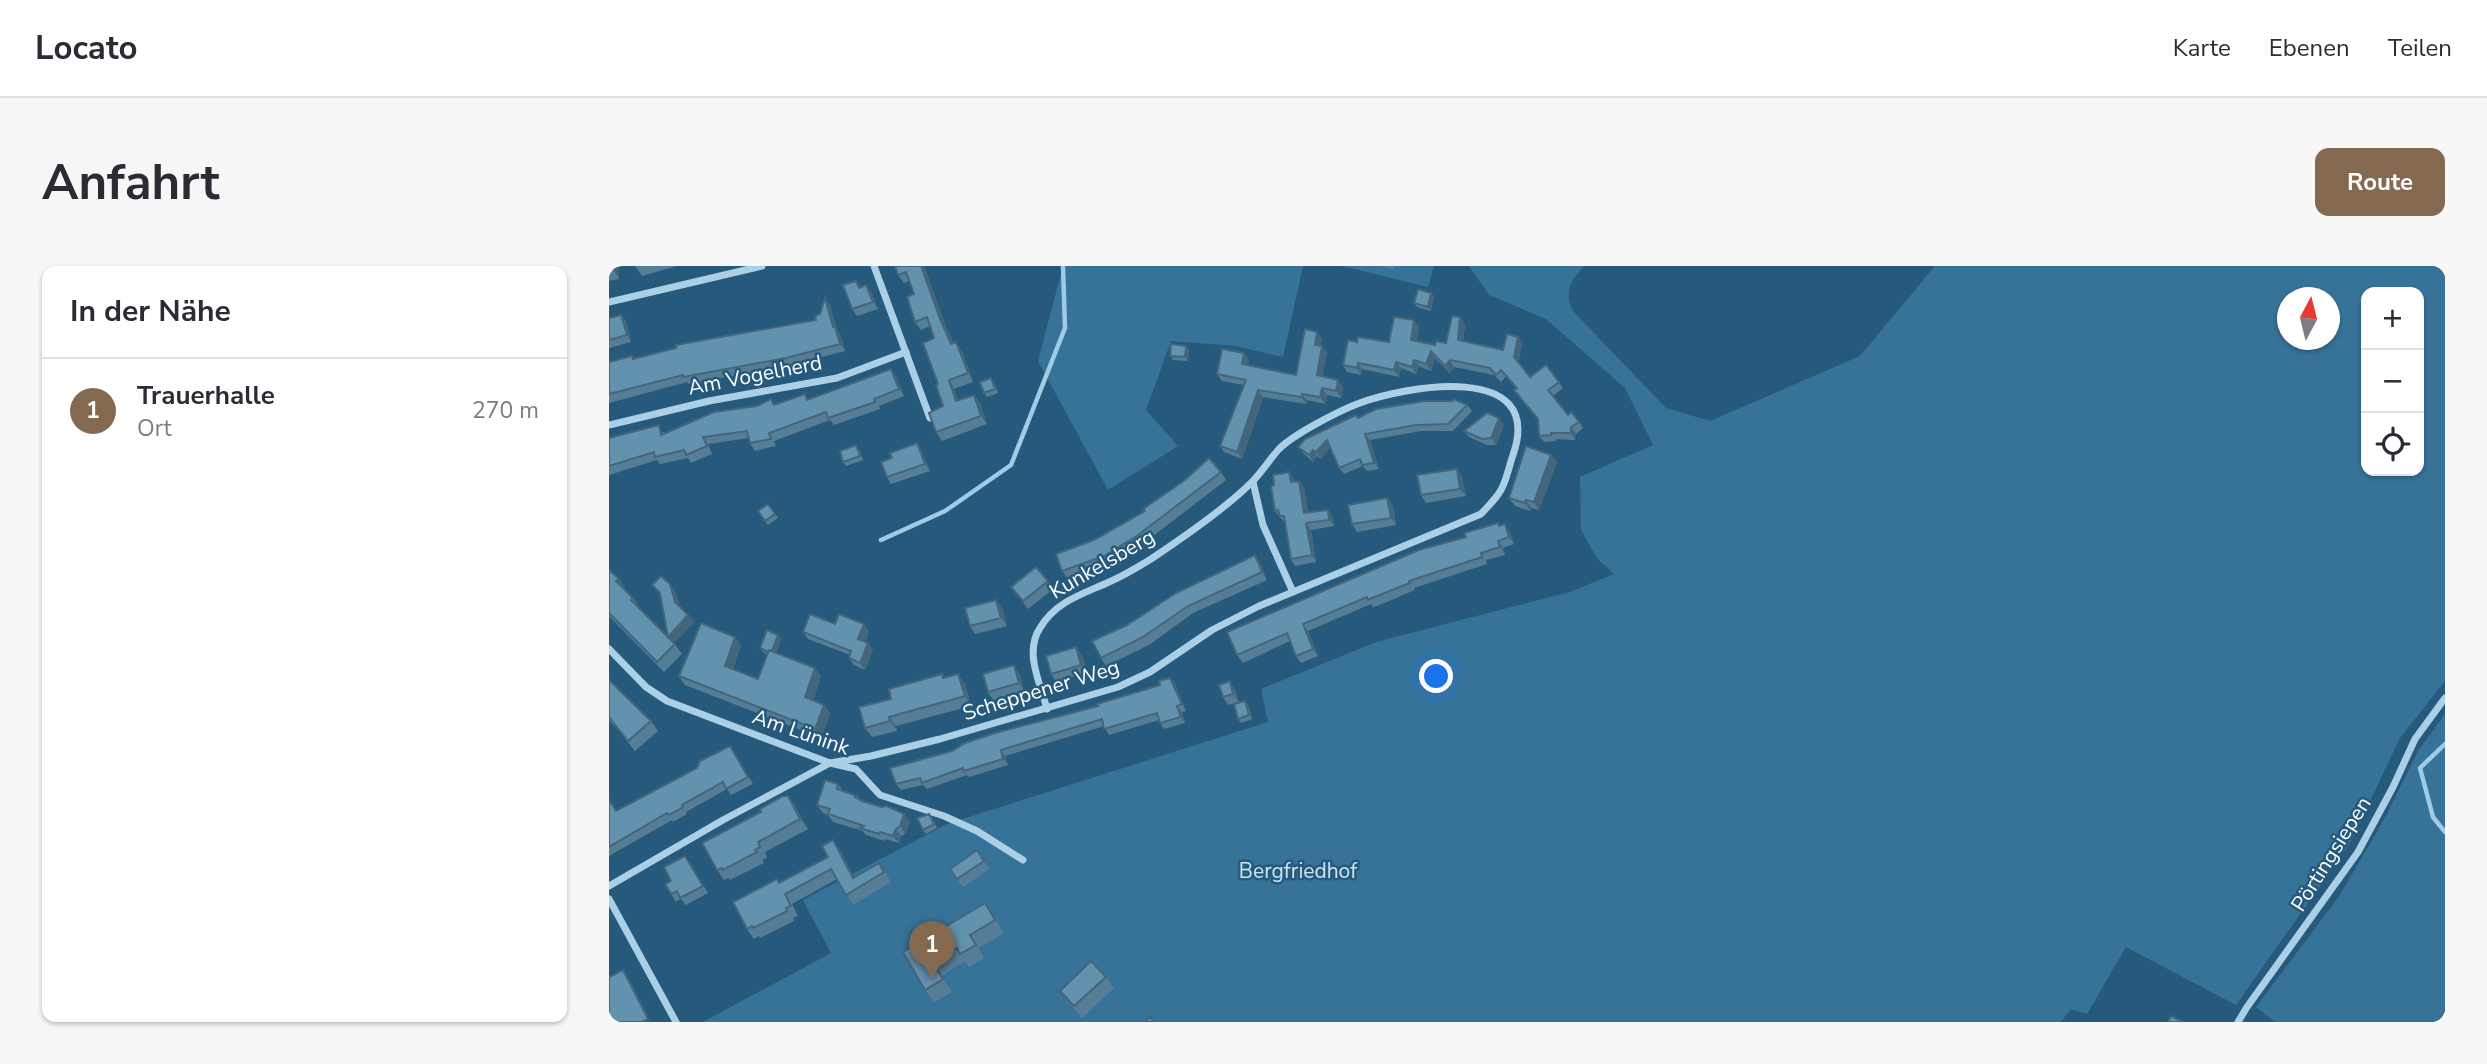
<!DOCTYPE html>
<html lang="de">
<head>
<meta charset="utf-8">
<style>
  :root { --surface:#fff; --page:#f7f7f7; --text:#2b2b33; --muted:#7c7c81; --line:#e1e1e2; --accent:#82694f }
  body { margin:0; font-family:"Nunito Sans",sans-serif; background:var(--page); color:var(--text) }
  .controls { position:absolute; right:21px; top:21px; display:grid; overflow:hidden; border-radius:14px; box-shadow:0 2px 5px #0004 }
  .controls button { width:63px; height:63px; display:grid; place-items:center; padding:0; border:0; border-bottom:2px solid var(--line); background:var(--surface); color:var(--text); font:35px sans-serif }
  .compass { position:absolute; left:1668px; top:21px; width:63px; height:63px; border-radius:50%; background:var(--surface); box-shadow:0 2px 5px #0004; rotate:7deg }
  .you { position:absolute; left:828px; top:411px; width:24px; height:24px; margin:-18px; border:5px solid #fff; border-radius:50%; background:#1a73e8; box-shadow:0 0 0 10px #1a73e833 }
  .badge { display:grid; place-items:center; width:46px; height:46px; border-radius:50%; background:var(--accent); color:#fff; font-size:23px; font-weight:700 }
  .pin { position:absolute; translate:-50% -58px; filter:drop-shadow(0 2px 4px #0008) }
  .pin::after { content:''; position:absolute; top:37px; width:24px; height:21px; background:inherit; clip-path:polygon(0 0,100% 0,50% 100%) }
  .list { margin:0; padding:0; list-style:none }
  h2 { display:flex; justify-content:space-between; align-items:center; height:91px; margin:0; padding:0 28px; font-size:30px }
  h2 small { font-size:23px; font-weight:400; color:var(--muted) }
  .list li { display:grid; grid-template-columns:46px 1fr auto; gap:21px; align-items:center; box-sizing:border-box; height:105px; padding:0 28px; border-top:2px solid var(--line) }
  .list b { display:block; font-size:26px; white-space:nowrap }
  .list p { margin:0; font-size:23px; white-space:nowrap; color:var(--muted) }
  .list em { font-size:23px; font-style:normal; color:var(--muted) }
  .icon { flex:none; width:38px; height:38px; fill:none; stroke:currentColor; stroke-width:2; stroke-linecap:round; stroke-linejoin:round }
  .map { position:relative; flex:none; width:1836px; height:756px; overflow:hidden; border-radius:14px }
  header { display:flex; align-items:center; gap:42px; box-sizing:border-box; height:98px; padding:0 35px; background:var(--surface); border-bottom:2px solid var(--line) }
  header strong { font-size:33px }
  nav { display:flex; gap:38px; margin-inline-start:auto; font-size:24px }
  .intro { display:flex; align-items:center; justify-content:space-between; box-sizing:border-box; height:168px; padding:0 42px }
  h1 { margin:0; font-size:49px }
  .button { padding:18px 32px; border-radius:14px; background:var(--accent); color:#fff; font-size:24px; font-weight:700 }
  main { display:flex; gap:42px; padding:0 42px }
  aside { flex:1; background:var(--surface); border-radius:14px; box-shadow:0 2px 5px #0004 }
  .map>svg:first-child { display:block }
  .green { fill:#377398; fill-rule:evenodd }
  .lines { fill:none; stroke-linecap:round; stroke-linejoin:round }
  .stream { stroke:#a0cbe5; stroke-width:4.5 }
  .street { stroke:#abcfe5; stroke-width:7 }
  .wall { fill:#557e96 }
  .shaded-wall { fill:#45667a }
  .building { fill:#6392af; stroke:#45667a; stroke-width:2 }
  .labels { text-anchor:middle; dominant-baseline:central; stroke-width:5; stroke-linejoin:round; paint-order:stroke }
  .street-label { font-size:21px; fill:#fff; stroke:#265a7d }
  .park-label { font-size:21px; fill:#cee5f4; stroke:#265a7d }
</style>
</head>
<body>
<header>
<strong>Locato</strong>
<nav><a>Karte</a><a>Ebenen</a><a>Teilen</a></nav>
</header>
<div class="intro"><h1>Anfahrt</h1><a class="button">Route</a></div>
<main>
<aside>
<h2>In der Nähe<small></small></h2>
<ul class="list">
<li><span class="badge">1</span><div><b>Trauerhalle</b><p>Ort</p></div><em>270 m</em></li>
</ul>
</aside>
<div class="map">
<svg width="1836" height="756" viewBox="0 0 1836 756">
  <rect width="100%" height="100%" fill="#265a7d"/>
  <g class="green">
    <path d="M454 0H694L674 91 627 80 562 75 537 144 569 180 499 224 429 95Z"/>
    <path d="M733 0H825L819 21Z"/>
    <path d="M860 0H975C962 14 955 25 963 44L1057 142 1101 155 1251 90 1326 0H1836V415L1791 472 1741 577 1627 739 1517 681 1478 748 1462 743 1452 756H94L222 687 194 634 338 558 659 456 652 423 767 376 961 326 1005 308 988 292 972 264 971 211 1044 179 1016 122 937 53 880 29ZM1757 26H1810V205H1757ZM1678 32H1720V74H1678Z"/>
    <path d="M1836 448V756H1666L1647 741 1731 629 1777 550 1809 485Z"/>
  </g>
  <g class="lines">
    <g class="stream">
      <path d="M272 274 336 245 402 199 456 62 454 0"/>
      <path d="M1836 478 1811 502 1824 551 1836 566"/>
    </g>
    <g class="street">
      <path d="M265 0 321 152"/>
      <path d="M0 36 153 0"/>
      <path d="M0 159 100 135 228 112 297 86"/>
      <path d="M644 216 654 259 684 326"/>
      <path d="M0 383 37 421 58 435 221 497 247 503 271 529 335 550 368 565 414 594"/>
      <path d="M0 620 114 554 221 497 262 490 331 473 509 421 541 406 603 364 650 340 872 248C878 241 887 233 892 224 898 213 900 200 904 189 937 94 795 120 748 138 728 146 685 168 670 183 661 193 653 206 643 216 618 241 572 273 542 293 529 301 514 310 500 316 474 328 447 335 431 362 415 386 431 417 438 443"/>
      <path d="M0 633 67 756"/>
      <path d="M1629 756 1638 741 1749 586 1784 521 1806 473 1836 432"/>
    </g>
  </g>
  <g class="wall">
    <path d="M0 0H9L10 13 0 15Z"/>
    <path d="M26 0H68L33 10Z"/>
    <path d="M286 0H315L337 61 344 77 353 85 364 116 345 123 349 134 365 129 371 137 378 158 333 175 327 166 334 140 329 118 325 72 321 60 312 64 306 56 305 28 300 15 295 17 289 9Z"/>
    <path d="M772 0H785L784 3Z"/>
    <path d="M252 21 262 26 269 43 248 50 243 43Z"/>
    <path d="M822 27 825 31 822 45 808 41 805 37Z"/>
    <path d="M221 39 227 62 231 68 236 85 182 99 80 118 78 116 0 137V96L25 93 207 54 211 48Z"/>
    <path d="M12 49 17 55 22 76 0 82V52Z"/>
    <path d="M805 54 810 61 807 75 826 79 837 77 856 58 854 75 894 84 909 71 913 77 909 97 921 111 937 99 954 122 944 130 959 149 970 156 974 162 967 168 966 174 947 173V175L935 176 930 170 929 154 910 131 905 124 907 122 897 110 892 116 885 109 845 101 841 107 826 92 822 105 810 100 807 108 792 102 790 111 753 103 752 109 738 106 734 99 748 76H780Z"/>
    <path d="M713 73 711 80 718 87 713 110 734 121 732 132 718 129 716 138 698 134 697 138 654 131 633 193 615 186 611 180 635 119 613 115 608 108 635 87 640 94 638 100 687 109Z"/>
    <path d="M577 80 580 84 579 95 564 94 561 90Z"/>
    <path d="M287 110 295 130 270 140 271 143 225 159 221 154 165 175 167 180 146 185 141 177 140 172 99 178 103 188 82 197 79 192 51 198 48 194 0 209V172L55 166V168L148 140 162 133 166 139 200 134Z"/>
    <path d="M385 116 389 127 378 131 375 127Z"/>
    <path d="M858 139 863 145 844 165H812L761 174 770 203 758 205 754 200 735 208 730 202 721 181 712 193 708 190 704 196 694 187 689 181 749 151Z"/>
    <path d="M895 159 887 179H878L860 171 855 165Z"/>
    <path d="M308 177 312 184 321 205 282 218 278 211 283 192Z"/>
    <path d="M250 183 254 194 237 200 234 196Z"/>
    <path d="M942 189 948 196 930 244 922 242 921 245 906 240 900 232Z"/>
    <path d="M848 203 853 211 857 230 817 237 812 229Z"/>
    <path d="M612 206 617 214 535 277 500 297 459 313 453 305 485 274Z"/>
    <path d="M685 213V216L690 215 695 222 699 246 719 244 723 250 725 260 702 264 707 296 686 300 682 293 676 257 666 245Z"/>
    <path d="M778 232 784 240 787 259 748 266 743 258Z"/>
    <path d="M159 238 169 252 159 259 149 245Z"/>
    <path d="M889 257 890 260 901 266 905 278 894 282 896 289 877 294 878 298 805 322 806 324 768 340 764 341 762 338 699 365 709 390 692 397 687 390 681 375 634 397 628 389 857 271Z"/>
    <path d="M651 297 658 314 584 347 540 379 497 400 492 392 518 359Z"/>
    <path d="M0 304 10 313 17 323 15 324 24 332 31 343 60 372 51 329 43 319 61 318 66 326 71 340 79 349 85 356 65 377 73 388 55 406 0 350Z"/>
    <path d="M439 315 444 323 419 343 402 321Z"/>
    <path d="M393 342 398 360 366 368 361 360Z"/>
    <path d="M226 358 260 365 256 376 259 377 264 384 256 404 245 399 240 392 241 389 199 373 194 366Z"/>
    <path d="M169 369 172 373 167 387 206 402 212 411 204 434 215 439 221 448 212 472 76 419 70 410 132 379 124 403 149 413 158 388 154 386 151 382Z"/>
    <path d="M473 389 478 407 447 416 442 408Z"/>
    <path d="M410 407 415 425 384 434 379 426Z"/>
    <path d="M333 408 336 412 356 418 362 440 287 460 288 465 263 471 256 462 282 433Z"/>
    <path d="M561 412 566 418 577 445 573 446 576 457 555 463 550 454 500 469 495 460 396 490 399 499 360 511 358 509 318 523 314 519 292 524 287 518 343 485 489 440 551 419Z"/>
    <path d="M0 414 42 455 49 465 26 485 9 464 0 454Z"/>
    <path d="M626 423 630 436 619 439 614 431Z"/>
    <path d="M636 435 639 439 643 453 632 457 629 453Z"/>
    <path d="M121 480 144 518 122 529 118 523 77 546 78 548 64 556 63 554 0 590V533L7 544 88 502Z"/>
    <path d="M229 518 234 525 248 530 251 534 295 548 301 556 296 568 292 570 290 577 276 573 275 575 257 569 254 565 224 556 219 549 214 547 208 539Z"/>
    <path d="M179 530 186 540 199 563 156 586 158 592 153 594 155 597 121 614 120 612 115 614 108 604 152 546Z"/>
    <path d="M323 552 328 562 317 568 314 564Z"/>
    <path d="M224 574 231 584 245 611 270 597 282 616 244 639 228 613 183 638 189 650 184 652 185 655 151 672 150 670 145 673 138 663 171 617 219 591Z"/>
    <path d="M368 584 380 603 354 621 341 603Z"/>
    <path d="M81 597 99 627 77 639 72 633 67 636 62 628V615Z"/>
    <path d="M376 637 395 667 370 682 375 692 360 701 356 695 333 710 343 726 325 736 316 724 294 686Z"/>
    <path d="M497 711 505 722 473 752 459 736 451 725Z"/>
  </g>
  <g class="shaded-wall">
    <path d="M2 0H9L10 13Z"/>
    <path d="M312 0H315L337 61 348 86 342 78 331 53Z"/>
    <path d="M257 19 262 26 269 43 264 36Z"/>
    <path d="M822 27 825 31 822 45 819 41Z"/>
    <path d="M216 32 221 39 227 62 231 68 236 85 231 78 224 61Z"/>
    <path d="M12 49 17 55 22 76 18 69Z"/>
    <path d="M851 51 856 58 853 81 849 74Z"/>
    <path d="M805 54 810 61 807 80 802 74Z"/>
    <path d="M708 66 713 73 710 86 706 79Z"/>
    <path d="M909 71 913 77 909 98 905 91Z"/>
    <path d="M347 76 353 85 364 116 359 107Z"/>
    <path d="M577 80 580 84 579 95 576 91Z"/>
    <path d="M713 80 718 87 712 116 708 109Z"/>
    <path d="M822 85 826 92 822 105 817 98Z"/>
    <path d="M635 87 640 94 637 105 633 98Z"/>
    <path d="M805 94 810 100 807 108 803 101Z"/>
    <path d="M841 94 845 101 841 107 836 100Z"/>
    <path d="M787 96 792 102 790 111 785 104Z"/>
    <path d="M749 97 753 103 752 109 748 102Z"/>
    <path d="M282 103 287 110 295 130 290 123Z"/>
    <path d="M340 114 345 123 353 144 347 135Z"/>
    <path d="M729 114 734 121 732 132 727 125Z"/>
    <path d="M713 122 718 129 716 138 711 131Z"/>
    <path d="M649 124 654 131 633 193 628 186Z"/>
    <path d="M693 128 698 134 697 138 692 131Z"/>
    <path d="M365 129 371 137 378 158 372 150Z"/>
    <path d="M890 152 895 159 887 179 882 172Z"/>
    <path d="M962 161 967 168 966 174 962 167Z"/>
    <path d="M756 168 761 174 770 203 765 197Z"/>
    <path d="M718 174 722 180 712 193 707 186Z"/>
    <path d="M308 177 312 184 321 205 316 198Z"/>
    <path d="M704 184 708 190 704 196 700 189Z"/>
    <path d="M942 189 948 196 930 244 925 236Z"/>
    <path d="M848 203 853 211 857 230 851 223Z"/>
    <path d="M680 206 685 213 686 223 682 216Z"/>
    <path d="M690 215 695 222 700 253 695 247Z"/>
    <path d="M778 232 784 240 787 259 782 252Z"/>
    <path d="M917 234 922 242 921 245 916 237Z"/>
    <path d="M719 244 723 250 725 260 720 254Z"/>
    <path d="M697 257 702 264 707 296 703 289Z"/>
    <path d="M896 258 901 266 905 278 900 271Z"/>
    <path d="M889 275 894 282 896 289 891 281Z"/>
    <path d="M646 289 651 297 658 314 653 306Z"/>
    <path d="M10 313 17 323 14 326 7 315Z"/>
    <path d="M61 318 66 326 72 344 66 336Z"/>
    <path d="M387 334 393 342 398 360 392 352Z"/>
    <path d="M79 349 85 356 64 378 59 371Z"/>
    <path d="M255 358 260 365 254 380 249 373Z"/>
    <path d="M694 358 699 365 709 390 704 383Z"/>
    <path d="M169 369 172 373 165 391 162 387Z"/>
    <path d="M126 371 132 379 122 409 116 400Z"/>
    <path d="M259 377 264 384 256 404 251 397Z"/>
    <path d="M467 381 473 389 478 407 472 399Z"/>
    <path d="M405 399 410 407 415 425 410 417Z"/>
    <path d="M206 402 212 411 202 440 196 431Z"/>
    <path d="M349 408 356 418 362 440 356 430Z"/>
    <path d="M561 412 566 418 577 445 573 438Z"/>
    <path d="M621 415 626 423 630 436 624 428Z"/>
    <path d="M215 439 221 448 212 472 206 463Z"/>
    <path d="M568 440 573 446 576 457 572 451Z"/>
    <path d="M280 451 287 460 288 465 281 455Z"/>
    <path d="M392 484 396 490 399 499 394 493Z"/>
    <path d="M179 530 186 540 199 563 191 553Z"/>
    <path d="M295 548 301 556 296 568 291 560Z"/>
    <path d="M287 563 292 570 290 577 284 570Z"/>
    <path d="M224 574 231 584 251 622 244 612Z"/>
    <path d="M14 704 20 713 42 756 39 753Z"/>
  </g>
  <g class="building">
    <path d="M286 0H312L331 53 342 78 347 76 359 107 340 114 347 135 365 129 372 150 327 166 320 147 334 140 327 119 329 118 314 77 325 72 318 51 306 56 298 31 305 28 297 6 289 9Z"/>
    <path d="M247 15 250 22 257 19 264 36 243 43 234 19Z"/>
    <path d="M809 23 822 27 819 41 805 37Z"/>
    <path d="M216 32 224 61H226L231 78 177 92 74 111V109L0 128V96L23 90 24 93 67 82V79L207 54 206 50 211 48Z"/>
    <path d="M12 49 18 69 0 74V52Z"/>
    <path d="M843 50 851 51 849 74 894 84 898 68 909 71 905 91 921 111 937 99 950 116 939 124 959 149 962 146 970 156 962 161V167H942V169L930 170 929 153 905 124 908 122 892 104 887 109 881 102 841 94 836 100 822 85 817 98 805 94 803 101 787 96 785 104 749 97 748 102 734 99 739 74 748 76 749 71 780 76 785 51 805 54 802 74 826 79 827 75 837 77Z"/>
    <path d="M696 63 708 66 706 79 713 80 708 109 729 114 727 125 713 122 711 131 693 128 692 131 649 124 628 186 611 180 637 114 608 108 613 83 635 87 633 98 687 109Z"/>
    <path d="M562 78 577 80 576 91 561 90Z"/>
    <path d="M282 103 290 123 265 133 266 136 219 152 217 146 160 167 162 173 141 177 138 165 94 171 98 180 77 189 75 184 46 191 45 186 0 200V172L50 159 52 169 105 146 148 140 162 133 165 139 196 128 198 134Z"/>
    <path d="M382 112 386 123 375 127 371 116Z"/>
    <path d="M845 133 858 139 839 158 807 159 756 168 765 197 753 199 751 193 730 202 718 174 707 186 704 184 700 189 689 181 696 173 747 149 749 152 767 143 816 135H844Z"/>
    <path d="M878 147 890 152 882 172 873 173 855 165Z"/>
    <path d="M308 177 316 198 278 211 272 196 283 192 281 187Z"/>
    <path d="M247 179 251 190 234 196 231 185Z"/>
    <path d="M917 180 942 189 925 236 917 234 916 237 900 232Z"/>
    <path d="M600 192 612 206 529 269 495 290 453 305 447 288 485 274 536 245 534 243 576 214Z"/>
    <path d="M848 203 851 223 812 229 808 209Z"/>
    <path d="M680 206 682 216 690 215 695 247 719 244 720 254 697 257 703 289 682 293 675 250H671L669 244 666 245 662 220 665 219 664 209Z"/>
    <path d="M778 232 782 252 743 258 739 239Z"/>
    <path d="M159 238 166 248 156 255 149 245Z"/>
    <path d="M889 257 890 260 896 258 900 271 889 275 891 281 872 287 873 291 800 315 801 317 763 332 759 334 758 331 694 358 704 383 687 390 678 367 628 389 618 366 810 284 857 271 855 267Z"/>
    <path d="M646 289 653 306 579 340 534 371 492 392 483 375 518 359 567 327Z"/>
    <path d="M427 301 439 315 414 335 402 321Z"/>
    <path d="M0 304 10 313 7 315 24 332 22 334 66 378 48 396 0 347Z"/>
    <path d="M52 310 61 318 66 336 79 349 59 371 51 327 43 319Z"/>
    <path d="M387 334 392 352 361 360 356 342Z"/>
    <path d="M201 348 226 358 230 348 255 358 249 373 259 377 251 397 240 392 242 385 194 366Z"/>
    <path d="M92 357 126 371 116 400 149 413 160 384 206 402 196 431 215 439 206 463 70 410Z"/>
    <path d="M158 364 169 369 163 385 160 384 159 386 151 382Z"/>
    <path d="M467 381 472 399 442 408 437 390Z"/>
    <path d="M405 399 410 417 379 426 374 408Z"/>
    <path d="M333 408 334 412 349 408 356 430 280 451 281 455 256 462 250 441 282 433 280 423Z"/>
    <path d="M561 412 573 438 568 440 572 451 551 457 548 447 495 463 493 453 392 484 394 493 355 505 354 502 313 517 311 512 287 518 281 502 343 485 356 477 386 467 489 440 488 438 551 419 550 415Z"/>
    <path d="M0 414 42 455 19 475 0 451Z"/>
    <path d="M621 415 624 428 614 431 610 419Z"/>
    <path d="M636 435 640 449 629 453 625 438Z"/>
    <path d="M121 480 139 511 117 523 114 516 73 539 74 541 60 549 58 547 0 581V534L7 545 88 502 91 495Z"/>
    <path d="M216 514 229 518 228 523 248 530 246 531 253 535 272 541 278 540 295 548 291 560 287 563 284 570 271 566 270 568 251 562 255 560 219 548 221 543 208 539Z"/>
    <path d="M174 530H179L191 553 149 576 151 581 146 584 148 586 114 604 113 602 108 604 93 577 152 546 151 543Z"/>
    <path d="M320 548 325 558 314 564 308 552Z"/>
    <path d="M224 574 244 612 270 597 275 606 237 629 222 603 176 628 182 640 177 642 178 645 144 662 143 660 138 663 124 636 168 613 170 617 219 591 213 580Z"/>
    <path d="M368 584 375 595 348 613 341 603Z"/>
    <path d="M76 590 94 620 71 632 68 625 62 628 56 618 62 615 55 601Z"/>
    <path d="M376 637 386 654 361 669 367 679 351 688 348 682 324 697 334 713 316 724 294 686Z"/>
    <path d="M482 695 497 711 465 740 451 725Z"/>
    <path d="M14 704 39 753 33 756H0V711Z"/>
    <path d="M1562 750 1574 756H1559Z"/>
    <path d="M541 751 545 756H536Z"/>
  </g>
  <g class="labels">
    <g class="street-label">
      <text transform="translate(146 109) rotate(-11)">Am Vogelherd</text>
      <text transform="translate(493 298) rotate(-30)">Kunkelsberg</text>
      <text transform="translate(432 424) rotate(-17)">Scheppener Weg</text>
      <text transform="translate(192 466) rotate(19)">Am Lünink</text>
      <text transform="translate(1722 588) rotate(-58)">Pörtingsiepen</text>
    </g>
    <g class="park-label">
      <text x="689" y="605">Bergfriedhof</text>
    </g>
  </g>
</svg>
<div class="controls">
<button>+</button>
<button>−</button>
<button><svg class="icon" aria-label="locate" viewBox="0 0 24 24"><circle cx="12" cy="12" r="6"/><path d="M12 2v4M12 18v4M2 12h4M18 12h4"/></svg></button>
</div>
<svg class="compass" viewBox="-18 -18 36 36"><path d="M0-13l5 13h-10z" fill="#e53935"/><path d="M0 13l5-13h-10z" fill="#7c7c81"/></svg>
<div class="you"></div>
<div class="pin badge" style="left:323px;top:713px">1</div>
</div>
</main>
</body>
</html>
